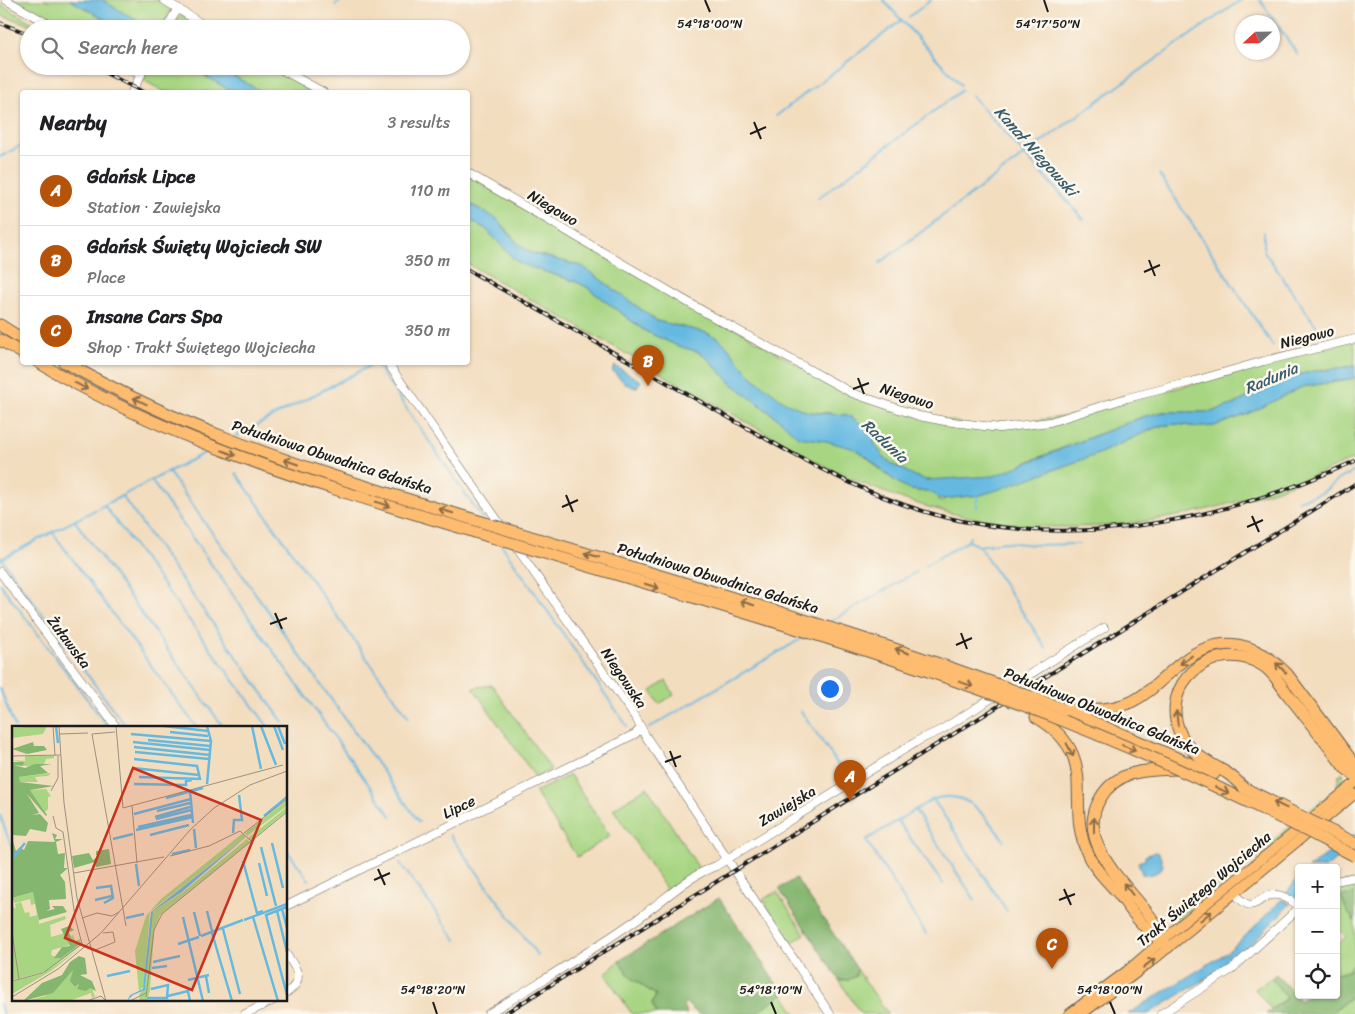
<!DOCTYPE html>
<html lang="en">
<head>
<meta charset="utf-8">
<style>
  :root { --surface:#fff; --page:#f6f6f6; --text:#202124; --muted:#757577; --line:#e0e0e0; --accent:#b45309 }
  body { margin:0; font-family:Sriracha,sans-serif; background:var(--page); color:var(--text) }
  .controls { position:absolute; right:15px; bottom:15px; display:grid; overflow:hidden; border-radius:5px; box-shadow:0 1px 4px #0004 }
  .controls button { width:45px; height:45px; display:grid; place-items:center; padding:0; border:0; border-bottom:1px solid var(--line); background:var(--surface); color:var(--text); font:25px sans-serif }
  .compass { position:absolute; left:1235px; top:15px; width:45px; height:45px; border-radius:50%; background:var(--surface); box-shadow:0 1px 4px #0004; rotate:248deg }
  .you { position:absolute; left:829px; top:688px; width:18px; height:18px; margin:-12px; border:4px solid #fff; border-radius:50%; background:#1a73e8; box-shadow:0 0 0 8px #1a73e833 }
  .badge { display:grid; place-items:center; width:32px; height:32px; border-radius:50%; background:var(--accent); color:#fff; font-size:16px; font-weight:700 }
  .pin { position:absolute; translate:-50% -41px; filter:drop-shadow(0 1px 2px #0008) }
  .pin::after { content:''; position:absolute; top:26px; width:18px; height:15px; background:inherit; clip-path:polygon(0 0,100% 0,50% 100%) }
  .list { margin:0; padding:0; list-style:none }
  h2 { display:flex; justify-content:space-between; align-items:center; height:65px; margin:0; padding:0 20px; font-size:21px }
  h2 small { font-size:16px; font-weight:400; color:var(--muted) }
  .list li { display:grid; grid-template-columns:32px 1fr auto; gap:15px; align-items:center; box-sizing:border-box; height:70px; padding:0 20px; border-top:1px solid var(--line) }
  .list b { display:block; font-size:19px; white-space:nowrap }
  .list p { margin:0; font-size:16px; white-space:nowrap; color:var(--muted) }
  .list em { font-size:16px; font-style:normal; color:var(--muted) }
  .icon { flex:none; width:28px; height:28px; fill:none; stroke:currentColor; stroke-width:2; stroke-linecap:round; stroke-linejoin:round }
  .map { position:relative; flex:none; width:1355px; height:1014px; overflow:hidden }
  .search { position:absolute; background:var(--surface); box-shadow:0 1px 4px #0004; left:20px; top:20px; width:450px; height:55px; display:flex; align-items:center; gap:12px; box-sizing:border-box; padding:0 18px; border-radius:28px; color:var(--muted); font-size:19px }
  .panel { position:absolute; background:var(--surface); box-shadow:0 1px 4px #0004; left:20px; top:90px; width:450px; height:275px; border-radius:5px }
  .map>svg:first-child { display:block }
  .green { fill:#a7d582; stroke:#62784f }
  .forest { fill:#85b670; stroke:#506946 }
  .water { fill:#65b9e1; stroke:#406a7e }
  .lines { fill:none; stroke-linecap:round; stroke-linejoin:round }
  .stream { stroke:#65b9e1; stroke-width:2 }
  .minor-casing { stroke:#676055; stroke-width:9 }
  .major-casing { stroke:#676055; stroke-width:11 }
  .highway-casing { stroke:#676055; stroke-width:13 }
  .minor { stroke:#fff; stroke-width:8 }
  .major { stroke:#fdbc6f; stroke-width:9 }
  .highway { stroke:#fdbc6f; stroke-width:11 }
  .rail-casing { stroke:#1c1c1c; stroke-width:4 }
  .rail { stroke:#fbf7ec; stroke-width:2; stroke-dasharray:5.5; stroke-linecap:butt }
  .highway-bridge-casing { stroke:#676055; stroke-width:13; stroke-linecap:butt }
  .highway-bridge { stroke:#fdbc6f; stroke-width:11 }
  .oneway { stroke:#8c6c46 }
  .ticks { fill:none; stroke:#1c1c1c; stroke-width:2 }
  .labels { text-anchor:middle; dominant-baseline:central; stroke-width:5; stroke-linejoin:round; paint-order:stroke }
  .street-label { font-size:15px; fill:#1c1c1c; stroke:#fbf7ec }
  .water-label { font-size:16px; font-style:italic; fill:#395b6b; stroke:#fbf7ec }
  .inset-river { fill:none; stroke:#65b9e1; stroke-width:2.5 }
  .inset-road { fill:none; stroke:#9d907e; stroke-width:1 }
  .view { fill:#c8321e; fill-opacity:0.15; stroke:#c8321e; stroke-width:2.5 }
  .inset-edge { fill:none; stroke:#1c1c1c; stroke-width:2.5 }
  .ticks-label { font-size:12px; text-anchor:middle; fill:#1c1c1c; stroke:#fbf7ec; stroke-width:5; stroke-linejoin:round; paint-order:stroke }
</style>
</head>
<body>
<div class="map">
<svg width="1355" height="1014" viewBox="0 0 1355 1014">
  <rect width="100%" height="100%" fill="#fbf7ec"/>
  <filter id="ink" filterUnits="userSpaceOnUse"><feTurbulence type="fractalNoise" baseFrequency=".02" numOctaves="2"/><feDisplacementMap in="SourceGraphic" scale="10" xChannelSelector="R" yChannelSelector="G"/><feConvolveMatrix kernelMatrix="1 2 1 2 8 2 1 2 1" color-interpolation-filters="sRGB"/></filter>
  <filter id="wash" filterUnits="userSpaceOnUse"><feTurbulence type="fractalNoise" baseFrequency=".0096" numOctaves="4" result="noise"/><feDisplacementMap in="SourceGraphic" scale="20" xChannelSelector="R" yChannelSelector="G"/><feGaussianBlur stdDeviation="1.12" result="paint"/><feColorMatrix in="noise" values="0 0 0 0 0 0 0 0 0 0 0 0 0 0 0 0 0 1.4 0 .05"/><feComposite in="paint" operator="in"/></filter>
  <g filter="url(#wash)">
    <rect width="100%" height="100%" fill="#f3ddbf"/>
    <g class="green">
      <path d="M12 0H72L122 29H63Z"/>
      <path d="M95 0H135L137 2 139 0H159L172 8 161 29H146Z"/>
      <path d="M0 4 43 29H38L34 26 0 15Z"/>
      <path d="M181 14 205 29H172Z"/>
      <path d="M151 66H188L233 92H165L143 80Z"/>
      <path d="M216 66H271L319 92H262Z"/>
      <path d="M468 175 851 395 979 428 1076 415 1355 340V366L1315 371 1283 378 1235 404 1211 412H1163L1142 417 1027 462 1011 473 973 485 926 480 903 475 834 413 808 412 794 407H789L752 377 710 334 657 321 582 266 531 253 517 243 505 227 486 212 468 203Z"/>
      <path d="M468 219 486 229 514 259 521 264 577 282 585 286 645 331 678 346 696 351 704 355 731 383 781 421 846 434 878 468 891 478 912 490 933 493 938 497V501L943 502 944 498 980 495 1098 454 1159 426 1176 424 1198 427 1214 426 1248 414 1268 401 1302 387 1355 378V458C1250 506 1121 539 1006 523 940 515 878 493 819 463L468 264Z"/>
      <path d="M666 681 674 695 659 704 651 691Z"/>
      <path d="M492 685 551 769 536 778 473 688Z"/>
      <path d="M1343 772 1344 782 1339 791 1259 857 1220 884 1178 919 1176 917 1231 871 1250 859 1336 789 1339 775Z"/>
      <path d="M570 775 610 836 577 857 535 792Z"/>
      <path d="M647 787 700 870 668 892 613 809Z"/>
      <path d="M1355 881V894L1341 896 1353 920 1355 921V959L1348 971 1336 974V945L1346 937 1336 925V886L1344 882Z"/>
      <path d="M777 892 805 934 792 943 783 932 763 899Z"/>
      <path d="M619 961 631 978 656 995 652 1004 657 1014H632L605 974Z"/>
      <path d="M857 969 888 1014H861L839 980H848L856 976Z"/>
      <path d="M1271 978 1287 998 1271 1009 1255 989Z"/>
      <path d="M783 994 796 1014H755Z"/>
      <path d="M1355 994V1014H1329Z"/>
    </g>
    <g class="forest">
      <path d="M796 878 857 969 856 976 848 980H839L779 889Z"/>
      <path d="M1353 894H1355V921L1347 912 1341 896Z"/>
      <path d="M719 898 783 994 755 1014H698L685 1002 683 1006 687 1014H657L652 1004 656 995 631 978 619 961Z"/>
      <path d="M1355 959V994L1329 1014H1266L1287 998 1271 978 1276 974 1300 1001 1308 995H1336V974L1348 971Z"/>
    </g>
    <g class="water">
      <path d="M70 0H102L151 29H122Z"/>
      <path d="M188 66H216L262 92H233Z"/>
      <path d="M468 203 497 219 517 243 531 253 582 266 657 321 704 332 718 338 727 346 752 377 785 402 808 412 848 415 876 434 877 436 874 439V443L885 459 895 466 905 470 909 474 926 480 994 476 1001 473 1142 417 1163 412H1211L1235 404 1283 378 1315 371 1355 366V378L1302 387 1248 414 1214 426 1198 427 1176 424 1159 426 1098 454 997 490 980 495 943 499 938 498 933 493 912 490 903 486 891 478 866 456 855 449 826 441 798 437 781 421 731 383 704 355 696 351 678 346 645 331 585 286 577 282 521 264 514 259 486 229 468 219Z"/>
      <path d="M615 366 641 381 636 388 626 384 612 371Z"/>
      <path d="M1355 834V847L1325 868H1308Z"/>
      <path d="M1156 852 1159 853 1163 866C1160 873 1149 876 1142 874L1138 862 1145 860V856Z"/>
      <path d="M1299 876V892L1294 899 1286 894Z"/>
      <path d="M1282 899 1290 904 1245 951 1220 970 1148 1014H1128L1226 953 1239 942Z"/>
    </g>
    <g class="lines">
      <g class="stream">
        <path d="M883 0 961 85"/>
        <path d="M1260 0 1298 55"/>
        <path d="M335 5 342 0"/>
        <path d="M909 17 931 0"/>
        <path d="M972 96 1084 220"/>
        <path d="M776 116 902 20"/>
        <path d="M0 157 22 145"/>
        <path d="M1159 174 1273 346"/>
        <path d="M818 198 962 90"/>
        <path d="M1264 232V251L1319 330"/>
        <path d="M880 263C999 173 1118 84 1241 0"/>
        <path d="M236 436 375 363 482 518"/>
        <path d="M168 471 419 822"/>
        <path d="M236 473 409 718"/>
        <path d="M151 480 391 816"/>
        <path d="M122 496 283 722"/>
        <path d="M1298 500 1322 493 1339 479 1355 471"/>
        <path d="M104 505 269 728"/>
        <path d="M977 507V495"/>
        <path d="M75 521 224 728"/>
        <path d="M53 533 197 728"/>
        <path d="M970 537 968 541 979 546 1046 648"/>
        <path d="M501 544 627 726"/>
        <path d="M979 546 1004 542 1036 545 1079 544"/>
        <path d="M0 557 127 728"/>
        <path d="M1 559 210 450"/>
        <path d="M926 565 968 541"/>
        <path d="M0 584 109 728"/>
        <path d="M828 623 916 572"/>
        <path d="M0 688 15 728"/>
        <path d="M801 711 846 776"/>
        <path d="M649 728 806 636"/>
        <path d="M933 799 1007 911"/>
        <path d="M915 810 975 900"/>
        <path d="M0 815 14 854"/>
        <path d="M898 821 943 884"/>
        <path d="M450 835 538 956"/>
        <path d="M286 849 309 880"/>
        <path d="M400 863 456 940"/>
        <path d="M926 934 866 840 933 799C970 789 983 815 1004 840"/>
        <path d="M0 1004 3 1014"/>
      </g>
    </g>
  </g>
  <g filter="url(#ink)">
    <g class="lines">
      <g class="minor-casing">
        <g id="minor">
          <path d="M6 0 57 29"/>
          <path d="M164 0 210 29"/>
          <path d="M166 29 178 8"/>
          <path d="M125 66 141 75"/>
          <path d="M275 66 323 92"/>
          <path d="M132 92 145 66"/>
          <path d="M468 173 708 314 852 393 919 416 945 421 1000 428 1050 422 1127 398 1191 382 1264 361 1355 339"/>
          <path d="M387 362 637 720 645 735 830 1014"/>
          <path d="M0 572 117 728"/>
          <path d="M1336 881 1355 877"/>
          <path d="M1235 893C1256 920 1257 892 1277 895 1284 895 1293 902 1299 906"/>
          <path d="M286 906 585 759 635 734 641 728"/>
          <path d="M286 954C297 969 306 980 286 993"/>
          <path d="M245 1014 274 1000"/>
          <path d="M488 1014C539 982 591 952 640 917 664 900 688 876 716 866L921 739 941 730 1104 628"/>
          <path d="M1161 1014 1232 969 1299 908"/>
        </g>
      </g>
      <g class="major-casing">
        <g id="major">
          <path d="M1069 1014 1128 970 1185 921 1355 783"/>
          <path d="M1082 1014 1152 961 1355 794"/>
        </g>
      </g>
      <g class="highway-casing">
        <g id="highway">
          <path d="M0 325 22 339"/>
          <path d="M0 340 22 353"/>
          <path d="M38 362C177 446 334 489 488 536"/>
          <path d="M64 362C117 391 170 417 226 438 313 472 403 498 492 525"/>
          <path d="M1066 710C1088 709 1111 711 1131 702 1152 692 1166 674 1185 660 1222 633 1257 643 1287 674L1355 765"/>
          <path d="M1070 712 1214 774"/>
          <path d="M1036 717C1105 757 1061 802 1090 859 1097 872 1109 883 1119 894 1128 906 1137 920 1148 930 1154 937 1162 940 1168 947"/>
          <path d="M1244 788C1239 783 1233 777 1227 773 1209 763 1191 754 1181 735 1156 684 1215 636 1262 665 1274 672 1280 685 1289 696 1308 720 1327 744 1345 768L1355 775"/>
          <path d="M1162 940C1160 935 1159 928 1155 923 1132 888 1073 845 1100 799 1117 769 1147 770 1177 769"/>
        </g>
      </g>
      <use href="#minor" class="minor"/>
      <use href="#major" class="major"/>
      <use href="#highway" class="highway"/>
      <g class="rail-casing">
        <g id="rail">
          <path d="M0 23 29 34"/>
          <path d="M92 66 143 92"/>
          <path d="M468 270 784 449C834 477 885 501 940 516 1080 551 1226 520 1355 461"/>
          <path d="M504 1014 1355 484"/>
        </g>
      </g>
      <use href="#rail" class="rail"/>
      <g class="highway-bridge-casing">
        <g id="highway-bridge">
          <path d="M492 525C684 584 879 638 1066 710"/>
          <path d="M488 536C643 583 798 626 951 679 1090 727 1225 787 1355 856"/>
          <path d="M1244 788 1355 843"/>
        </g>
      </g>
      <use href="#highway-bridge" class="highway-bridge"/>
    </g>
    <defs><path id="oneway-shaft" d="M-6 0H5M1.5-3L5.5 0L1.5 3" fill="none" stroke-width="1.6" stroke-linecap="round" stroke-linejoin="round" transform="scale(1.25)"/></defs>
    <g class="oneway">
      <use href="#oneway-shaft" transform="translate(81 386) rotate(28)"/>
      <use href="#oneway-shaft" transform="translate(140 401) rotate(-154)"/>
      <use href="#oneway-shaft" transform="translate(229 453) rotate(21)"/>
      <use href="#oneway-shaft" transform="translate(291 462) rotate(-161)"/>
      <use href="#oneway-shaft" transform="translate(383 504) rotate(17)"/>
      <use href="#oneway-shaft" transform="translate(446 511) rotate(-163)"/>
      <use href="#oneway-shaft" transform="translate(592 555) rotate(-163)"/>
      <use href="#oneway-shaft" transform="translate(652 586) rotate(17)"/>
      <use href="#oneway-shaft" transform="translate(747 603) rotate(-163)"/>
      <use href="#oneway-shaft" transform="translate(902 651) rotate(-161)"/>
      <use href="#oneway-shaft" transform="translate(1186 660) rotate(144)"/>
      <use href="#oneway-shaft" transform="translate(1281 668) rotate(-135)"/>
      <use href="#oneway-shaft" transform="translate(966 684) rotate(20)"/>
      <use href="#oneway-shaft" transform="translate(1177 718) rotate(-96)"/>
      <use href="#oneway-shaft" transform="translate(1129 748) rotate(23)"/>
      <use href="#oneway-shaft" transform="translate(1070 750) rotate(63)"/>
      <use href="#oneway-shaft" transform="translate(1222 790) rotate(25)"/>
      <use href="#oneway-shaft" transform="translate(1280 805) rotate(-154)"/>
      <use href="#oneway-shaft" transform="translate(1094 825) rotate(-90)"/>
      <use href="#oneway-shaft" transform="translate(1128 889) rotate(-128)"/>
      <use href="#oneway-shaft" transform="translate(1206 916) rotate(-39)"/>
      <use href="#oneway-shaft" transform="translate(1149 963) rotate(-38)"/>
    </g>
  </g>
  <path class="ticks" d="M705 0 710 12M1044 0 1048 12M754 122 761 139M750 134 766 127M1149 260 1155 276M1144 272 1160 265M858 378 864 394M853 389 869 383M566 495 573 512M562 507 578 500M1252 516 1259 532M1247 527 1263 520M275 613 282 629M270 624 287 618M961 633 967 649M956 645 972 638M670 751 676 767M665 762 681 756M378 869 385 885M374 880 390 873M1064 889 1071 905M1059 900 1075 894M433 1002 437 1014M771 1002 776 1014M1110 1002 1115 1014"/>
  <g class="labels">
    <g class="street-label">
      <text transform="translate(553 208) rotate(31)">Niegowo</text>
      <text transform="translate(1307 337) rotate(-14)">Niegowo</text>
      <text transform="translate(907 396) rotate(18)">Niegowo</text>
      <text transform="translate(332 457) rotate(18)">Południowa Obwodnica Gdańska</text>
      <text transform="translate(718 578) rotate(17)">Południowa Obwodnica Gdańska</text>
      <text transform="translate(69 642) rotate(53)">Żuławska</text>
      <text transform="translate(624 678) rotate(56)">Niegowska</text>
      <text transform="translate(1102 711) rotate(22)">Południowa Obwodnica Gdańska</text>
      <text transform="translate(787 806) rotate(-31)">Zawiejska</text>
      <text transform="translate(459 807) rotate(-26)">Lipce</text>
      <text transform="translate(1204 889) rotate(-40)">Trakt Świętego Wojciecha</text>
    </g>
    <g class="water-label">
      <text transform="translate(1036 151) rotate(48)">Kanał Niegowski</text>
      <text transform="translate(1271 378) rotate(-23)">Radunia</text>
      <text transform="translate(885 441) rotate(43)">Radunia</text>
    </g>
  </g>
  <g transform="translate(12 726)">
    <rect width="275" height="275" fill="#f3ddbf"/>
    <path d="M35 0 31 8 0 12V2ZM13 30H42V32L34 33 32 38 22 41 0 38 12 37 0 34 13 35ZM39 47 36 50 23 51 26 56H7V51ZM34 63 39 70 36 71V83L33 86 18 64ZM275 74V80L235 110 233 107ZM275 81V85L239 115 236 112 240 109ZM231 107 234 111 138 186 132 260 127 266 123 225 134 190 149 173ZM235 113 238 116 148 189 142 204 138 265 135 275H128L127 269 134 259 138 194 141 185 171 166ZM21 166 26 179 27 198 53 190 54 193 38 199 39 211 53 207 57 219 40 224 39 229 46 232 67 219 68 217 60 218 58 210 61 209 63 215 68 213 69 219 34 246 0 254V180L4 183 3 178 9 176 13 187 17 186 18 191 25 189 23 178 19 179 18 173 3 177 0 172ZM68 222 39 245 0 268V255L31 248ZM61 243 59 256 63 261 68 258 65 263 80 262 83 271 80 272 79 267 57 275H15L33 270Z" fill="#a7d582"/>
    <path d="M21 16 22 20H32L35 24 15 28 0 23ZM0 36H12L11 40 2 39 13 42 23 38H40L28 40 36 47 7 51 8 56 42 60 18 64 35 89 34 90 15 68 27 87 20 89 28 88 36 97 34 106 18 103 14 110 0 109ZM40 107 45 109 43 113H51L44 116 46 128 53 127 52 142H56L48 149 53 156 54 173 37 174 38 183 34 185 43 183 40 180H51L55 186 27 194 21 166 0 172V112L4 125 8 121 12 124 16 115 43 116ZM97 123 99 138 84 141 83 136 62 142 60 130 77 127 81 134 88 129H84V125ZM57 200 62 204 57 206 60 217 68 218 49 232H42L50 221 58 220 49 203ZM67 230 73 232 75 248 68 249 80 255 84 265 78 262 74 265 65 263 67 258 63 261 58 255 61 244 41 267 11 275 30 257 50 249 58 236Z" fill="#85b670"/>
    <path d="M234 111 170 166 141 185 133 264 121 269 115 275 118 269 131 263 139 186Z" fill="#65b9e1"/>
    <path class="inset-river" d="M44 0 46 17M152 0 196 5M240 0 249 43M249 0 264 39M262 0 271 24M266 0 273 18M158 6 196 10M119 8 199 15M136 14 198 20M121 16 198 24M122 21 198 29M123 26 197 33M122 33 185 40 188 53 127 51M121 42 187 49M122 58 174 59V55L180 54M195 58 199 15 195 0M178 65 181 97M154 72 191 62M145 85 178 77M122 88 179 73M252 90 275 71M143 91 178 81M144 93 179 84M126 101 179 89M182 103 184 122M124 104 181 91M221 107 222 94H230L227 69M138 109 177 99M101 113 121 108M260 117 271 162M249 121 264 180M160 128 178 124M0 133 13 117M231 135 245 187 251 185M247 137 255 170M124 138 127 160M84 162 99 160 101 172 92 177M83 174 100 170M275 181 254 189 275 269M270 183 275 202M195 185 200 205M265 185 275 226M182 186 188 210M171 191 191 275M241 191 266 275M114 192 132 188M232 194 275 178M211 203 228 268M200 207 220 275M189 210 231 194M166 218 187 211M141 236 168 230M140 242 155 240M95 250 118 245M194 250 197 267M176 254 197 249M156 270 176 265 178 275M135 272H155L156 259 139 263"/>
    <path class="inset-road" d="M41 0 43 29M47 0 52 77 65 172 94 275M104 0 111 82 271 39M103 6 80 8 114 200M48 8 76 7M0 30 49 29M39 65 46 52V30M120 80 125 137M232 107 275 73M158 130 197 120 228 105 239 115M62 147 152 131M70 192 85 187 100 190 107 186M0 207 7 253M81 225 103 216 101 206 91 207M0 255 31 247 70 218 63 191 51 106 44 102 41 90M0 271 46 243 89 207 178 104 202 82 238 59 275 45M134 271 142 204 150 188 275 86M75 275 89 270 93 274M118 275 134 267"/>
    <path class="view" d="M121 42 249 94 180 264 53 212Z"/>
    <rect width="275" height="275" class="inset-edge"/>
  </g>
  <g class="ticks-label">
    <text x="710" y="28">54°18'00"N</text>
    <text x="1048" y="28">54°17'50"N</text>
    <text x="433" y="994">54°18'20"N</text>
    <text x="771" y="994">54°18'10"N</text>
    <text x="1110" y="994">54°18'00"N</text>
  </g>
</svg>
<div class="controls">
<button>+</button>
<button>−</button>
<button><svg class="icon" aria-label="locate" viewBox="0 0 24 24"><circle cx="12" cy="12" r="6"/><path d="M12 2v4M12 18v4M2 12h4M18 12h4"/></svg></button>
</div>
<svg class="compass" viewBox="-18 -18 36 36"><path d="M0-13l5 13h-10z" fill="#e53935"/><path d="M0 13l5-13h-10z" fill="#757577"/></svg>
<div class="you"></div>
<div class="pin badge" style="left:850px;top:801px">A</div>
<div class="pin badge" style="left:648px;top:386px">B</div>
<div class="pin badge" style="left:1052px;top:969px">C</div>
<div class="search"><svg class="icon" aria-label="search" viewBox="0 0 24 24"><circle cx="10" cy="10" r="6"/><path d="M15 15l6 6"/></svg>Search here</div>
<section class="panel">
<h2>Nearby<small>3 results</small></h2>
<ul class="list">
<li><span class="badge">A</span><div><b>Gdańsk Lipce</b><p>Station · Zawiejska</p></div><em>110 m</em></li>
<li><span class="badge">B</span><div><b>Gdańsk Święty Wojciech SW</b><p>Place</p></div><em>350 m</em></li>
<li><span class="badge">C</span><div><b>Insane Cars Spa</b><p>Shop · Trakt Świętego Wojciecha</p></div><em>350 m</em></li>
</ul>
</section>
</div>
</body>
</html>
